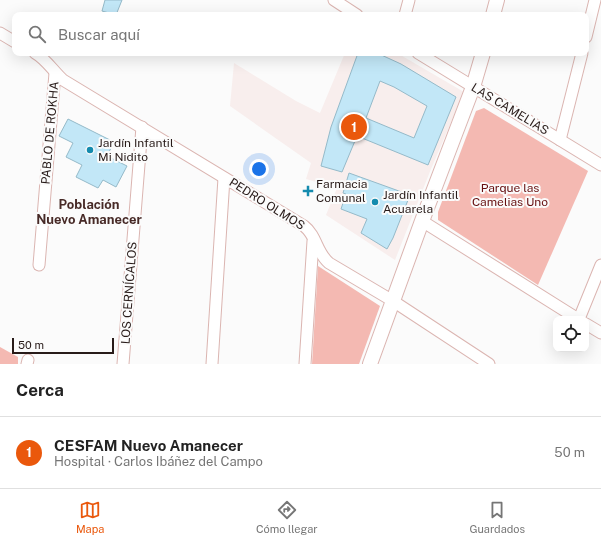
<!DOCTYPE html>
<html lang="es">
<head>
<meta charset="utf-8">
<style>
  :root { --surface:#fff; --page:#f6f6f6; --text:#222; --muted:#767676; --line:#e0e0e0; --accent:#ea580c }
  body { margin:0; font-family:"Public Sans",sans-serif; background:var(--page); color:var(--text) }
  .controls { position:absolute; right:12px; bottom:12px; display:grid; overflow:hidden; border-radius:8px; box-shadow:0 4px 16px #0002 }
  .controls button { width:36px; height:36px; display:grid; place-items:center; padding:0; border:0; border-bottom:1px solid var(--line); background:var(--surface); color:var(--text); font:20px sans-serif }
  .scale { position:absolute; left:12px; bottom:10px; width:102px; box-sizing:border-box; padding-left:4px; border:2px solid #281b19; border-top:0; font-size:11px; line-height:14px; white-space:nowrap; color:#281b19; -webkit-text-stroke:3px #fbfbfb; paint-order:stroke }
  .you { position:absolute; left:259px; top:169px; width:14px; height:14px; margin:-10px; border:3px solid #fff; border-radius:50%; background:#1a73e8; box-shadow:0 0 0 6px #1a73e833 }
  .badge { display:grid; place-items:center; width:26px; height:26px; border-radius:50%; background:var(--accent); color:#fff; font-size:13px; font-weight:700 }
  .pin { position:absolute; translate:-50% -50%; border:2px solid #fff; box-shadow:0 1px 4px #0006 }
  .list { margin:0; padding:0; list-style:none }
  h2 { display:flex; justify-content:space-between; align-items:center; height:52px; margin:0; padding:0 16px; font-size:17px }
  h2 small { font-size:13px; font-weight:400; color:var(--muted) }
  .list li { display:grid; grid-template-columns:26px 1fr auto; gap:12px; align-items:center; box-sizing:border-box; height:72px; padding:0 16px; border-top:1px solid var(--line) }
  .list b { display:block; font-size:15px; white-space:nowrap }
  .list p { margin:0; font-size:13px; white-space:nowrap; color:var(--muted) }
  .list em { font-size:13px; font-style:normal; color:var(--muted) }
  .icon { flex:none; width:22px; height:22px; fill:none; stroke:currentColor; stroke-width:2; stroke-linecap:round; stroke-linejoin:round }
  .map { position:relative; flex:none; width:601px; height:364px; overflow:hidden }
  .search { position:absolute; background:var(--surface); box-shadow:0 4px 16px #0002; left:12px; right:12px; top:12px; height:44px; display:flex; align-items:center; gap:10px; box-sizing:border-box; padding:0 14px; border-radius:8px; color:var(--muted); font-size:15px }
  .sheet { height:124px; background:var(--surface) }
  nav { display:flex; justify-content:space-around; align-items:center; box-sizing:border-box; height:56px; border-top:1px solid var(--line); background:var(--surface); font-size:11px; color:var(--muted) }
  nav a { display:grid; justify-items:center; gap:2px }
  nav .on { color:var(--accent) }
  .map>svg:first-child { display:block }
  .built { fill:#f8eeed }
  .green { fill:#f4b9b2 }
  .building { fill:#c2e7f7; stroke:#95bac9; fill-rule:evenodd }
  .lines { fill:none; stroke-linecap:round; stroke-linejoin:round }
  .minor-casing { stroke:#dbb5b1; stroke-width:13 }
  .tertiary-casing { stroke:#dbb5b1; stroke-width:16 }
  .minor { stroke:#fff; stroke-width:11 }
  .tertiary { stroke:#fff; stroke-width:14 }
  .poi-dot { fill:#148bae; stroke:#fbfbfb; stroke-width:1.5 }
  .labels { text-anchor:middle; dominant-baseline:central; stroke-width:4; stroke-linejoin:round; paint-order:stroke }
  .street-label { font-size:12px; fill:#281b19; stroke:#fbfbfb }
  .poi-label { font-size:12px; fill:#281b19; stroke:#fbfbfb; text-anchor:start }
  .park-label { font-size:12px; fill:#660f10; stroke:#fbfbfb }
  .neighbourhood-label { font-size:13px; font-weight:bold; fill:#472a27; stroke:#fbfbfb }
</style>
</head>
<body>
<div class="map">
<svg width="601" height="364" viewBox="0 0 601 364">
  <rect width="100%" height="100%" fill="#fbfbfb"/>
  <path class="built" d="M345 53H397L464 92 431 169 395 260 326 215 337 188 306 179 311 163 230 106 234 63 296 101 320 113Z"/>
  <g class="green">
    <path d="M484 108 588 171 538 285 438 220V212L476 111Z"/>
    <path d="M318 266 380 306 359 364H312Z"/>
    <path d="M0 347 18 357V364H0Z"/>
  </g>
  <g class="building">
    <path d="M105 0H122L116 15 102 11Z"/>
    <path d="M358 53H377L401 64 456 97 428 165 357 136 342 172 321 166 331 127ZM380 81 394 87 427 106 414 138 366 118Z"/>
    <path d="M68 119 114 142 107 156 127 166 116 187 103 180 98 188 76 177 82 165 66 157 73 143 59 136Z"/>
    <path d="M349 173 410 195 393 238 387 249 361 233 367 219 341 209 346 194 343 193Z"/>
  </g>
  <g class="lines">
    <g class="minor-casing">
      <g id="minor">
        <path d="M334 0 357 15"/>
        <path d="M405 15 409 0"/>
        <path d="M0 33 15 42"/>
        <path d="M586 37 595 0"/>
        <path d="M35 53C46 59 53 71 63 80L304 226C317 236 316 252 329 263L393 301 489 364"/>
        <path d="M418 53 601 165"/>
        <path d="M560 140 582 53"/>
        <path d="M422 221 578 319"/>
        <path d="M39 265 55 73"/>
        <path d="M579 319 601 265"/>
        <path d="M586 324 601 333"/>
        <path d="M27 364 28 360"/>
        <path d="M123 364 142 127"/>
        <path d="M212 364 224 178"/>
        <path d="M305 364 313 241"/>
      </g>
    </g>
    <g class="tertiary-casing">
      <g id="tertiary">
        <path d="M493 15 497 0"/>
        <path d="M370 364 422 221 473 87 483 53"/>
      </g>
    </g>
    <use href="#minor" class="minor"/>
    <use href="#tertiary" class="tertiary"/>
  </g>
  <g class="poi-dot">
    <circle cx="90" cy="150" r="4"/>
    <path d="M306 185h4v4h4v4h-4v4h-4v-4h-4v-4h4z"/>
    <circle cx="375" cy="202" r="4"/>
  </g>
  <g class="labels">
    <g class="street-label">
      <text transform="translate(510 109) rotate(31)">LAS CAMELIAS</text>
      <text transform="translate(50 133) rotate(-85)">PABLO DE ROKHA</text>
      <text transform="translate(267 204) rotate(32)">PEDRO OLMOS</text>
      <text transform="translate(129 293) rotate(-86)">LOS CERNÍCALOS</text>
    </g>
    <g class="poi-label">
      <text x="98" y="143">Jardín Infantil<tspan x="98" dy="14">Mi Nidito</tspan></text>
      <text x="316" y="184">Farmacia<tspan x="316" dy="14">Comunal</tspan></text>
      <text x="383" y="195">Jardín Infantil<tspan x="383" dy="14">Acuarela</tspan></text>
    </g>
    <g class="park-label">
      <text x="510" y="188">Parque las<tspan x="510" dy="14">Camelias Uno</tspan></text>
    </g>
    <g class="neighbourhood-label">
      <text x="89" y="204">Población<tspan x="89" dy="15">Nuevo Amanecer</tspan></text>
    </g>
  </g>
</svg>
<div class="controls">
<button><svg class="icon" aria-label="locate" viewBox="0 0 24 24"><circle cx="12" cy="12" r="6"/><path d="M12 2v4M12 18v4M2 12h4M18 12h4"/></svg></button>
</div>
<div class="scale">50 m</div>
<div class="you"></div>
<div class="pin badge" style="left:354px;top:127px">1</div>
<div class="search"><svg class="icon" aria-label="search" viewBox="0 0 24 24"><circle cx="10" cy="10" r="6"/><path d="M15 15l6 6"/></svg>Buscar aquí</div>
</div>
<section class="sheet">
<h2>Cerca<small></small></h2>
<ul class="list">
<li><span class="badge">1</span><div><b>CESFAM Nuevo Amanecer</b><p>Hospital · Carlos Ibáñez del Campo</p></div><em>50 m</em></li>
</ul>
</section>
<nav>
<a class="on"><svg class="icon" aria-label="map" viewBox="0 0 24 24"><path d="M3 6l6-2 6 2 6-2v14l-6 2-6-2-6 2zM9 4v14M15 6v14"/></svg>Mapa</a>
<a><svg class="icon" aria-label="directions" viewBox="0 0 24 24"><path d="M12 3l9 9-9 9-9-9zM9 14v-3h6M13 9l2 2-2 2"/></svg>Cómo llegar</a>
<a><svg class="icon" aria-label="saved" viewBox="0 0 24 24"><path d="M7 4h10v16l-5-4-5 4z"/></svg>Guardados</a>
</nav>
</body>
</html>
